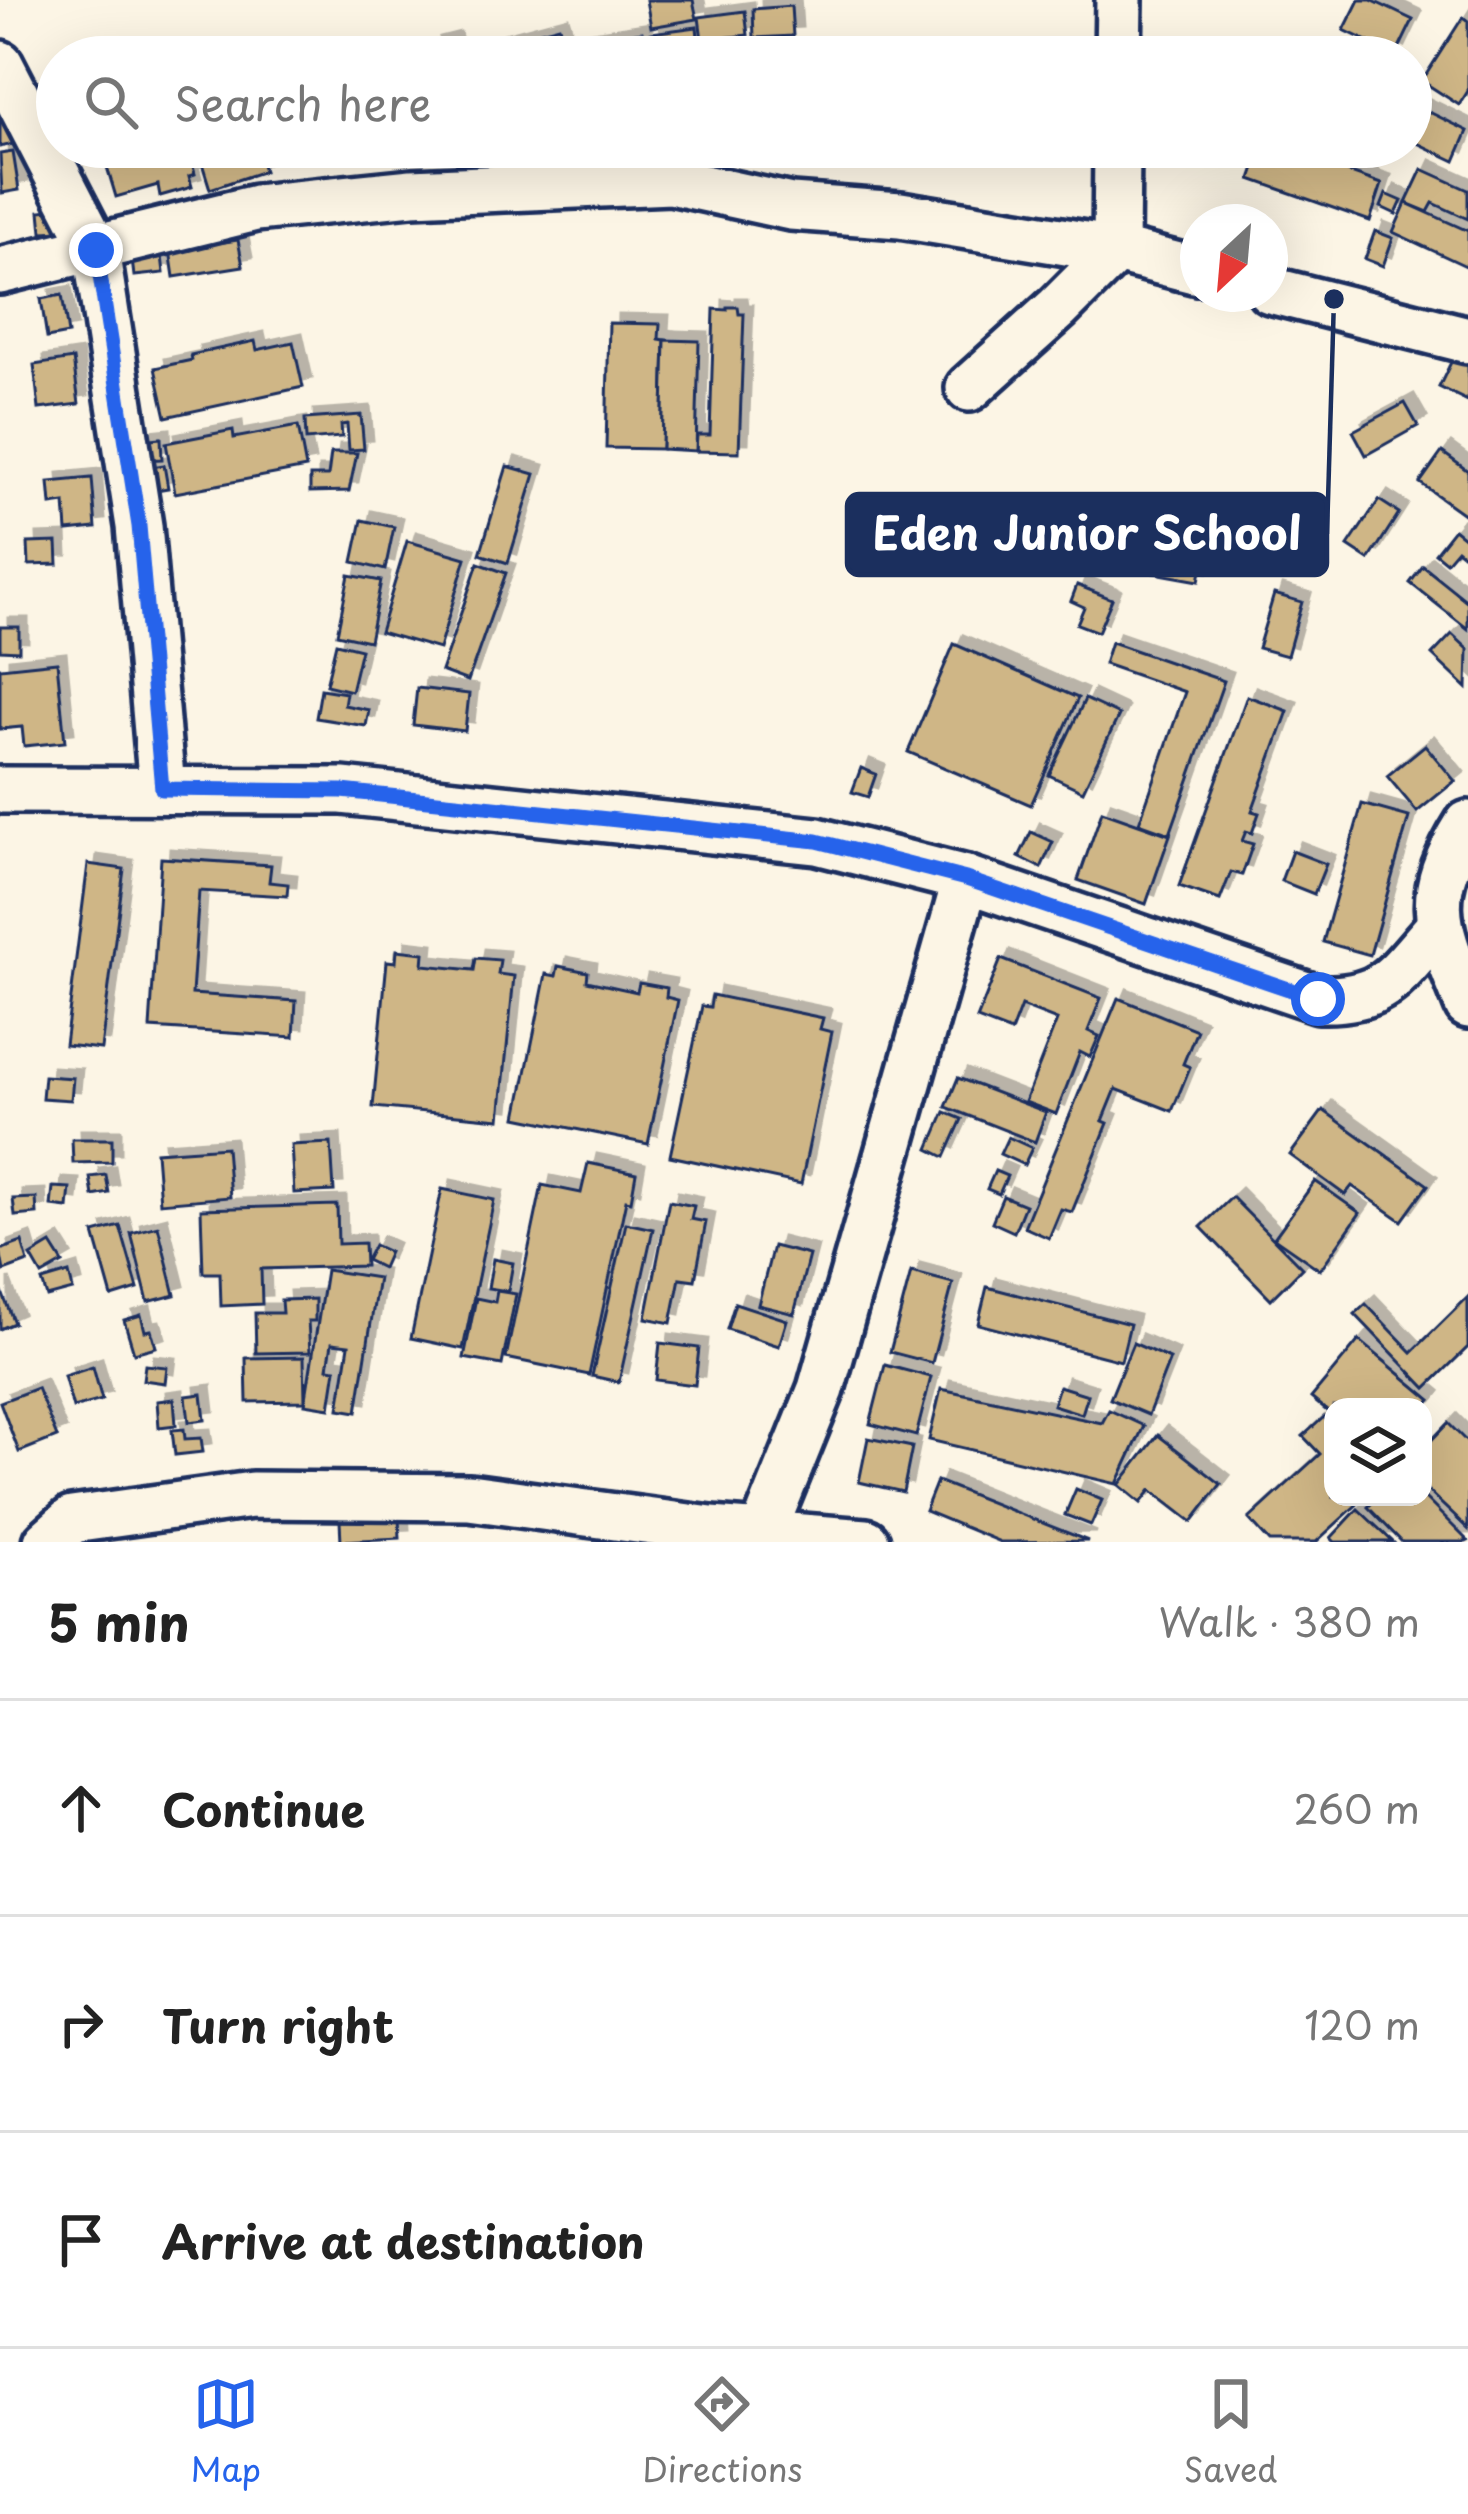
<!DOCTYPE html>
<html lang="en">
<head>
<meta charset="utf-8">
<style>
  :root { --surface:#fff; --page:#f6f6f6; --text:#222; --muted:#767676; --line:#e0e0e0; --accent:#2563eb }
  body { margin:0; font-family:"Playpen Sans",sans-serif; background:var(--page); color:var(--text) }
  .controls { position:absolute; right:36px; bottom:36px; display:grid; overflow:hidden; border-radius:24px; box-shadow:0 12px 48px #0002 }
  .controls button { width:108px; height:108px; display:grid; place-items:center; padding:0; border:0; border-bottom:3px solid var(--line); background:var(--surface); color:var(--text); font:60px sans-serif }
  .compass { position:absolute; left:1180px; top:204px; width:108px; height:108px; border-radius:50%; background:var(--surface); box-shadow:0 12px 48px #0002; rotate:206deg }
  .stop { position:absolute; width:36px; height:36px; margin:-27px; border:9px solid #2563eb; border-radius:50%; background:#fff }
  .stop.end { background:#2563eb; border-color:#fff; box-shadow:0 3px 12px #0008 }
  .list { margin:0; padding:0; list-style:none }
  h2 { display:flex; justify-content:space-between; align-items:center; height:156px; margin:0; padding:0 48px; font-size:51px }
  h2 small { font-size:39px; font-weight:400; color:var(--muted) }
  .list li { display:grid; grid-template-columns:78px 1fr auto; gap:36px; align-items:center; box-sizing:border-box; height:216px; padding:0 48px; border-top:3px solid var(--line) }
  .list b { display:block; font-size:45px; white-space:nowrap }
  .list em { font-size:39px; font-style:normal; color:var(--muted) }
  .icon { flex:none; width:66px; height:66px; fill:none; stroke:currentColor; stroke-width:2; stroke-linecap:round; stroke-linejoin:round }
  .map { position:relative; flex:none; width:1468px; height:1542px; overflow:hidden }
  .search { position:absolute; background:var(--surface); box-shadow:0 12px 48px #0002; left:36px; right:36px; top:36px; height:132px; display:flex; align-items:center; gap:30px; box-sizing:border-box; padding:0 42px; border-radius:66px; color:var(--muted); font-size:45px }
  .sheet { height:804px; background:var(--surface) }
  nav { display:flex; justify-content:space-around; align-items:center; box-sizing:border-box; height:168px; border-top:3px solid var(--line); background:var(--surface); font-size:33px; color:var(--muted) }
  nav a { display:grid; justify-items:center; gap:6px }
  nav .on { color:var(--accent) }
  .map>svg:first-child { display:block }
  .building { fill:#cfb686; stroke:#1b2f5e; stroke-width:3; filter:url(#shadow) }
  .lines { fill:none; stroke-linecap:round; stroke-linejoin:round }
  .minor-casing { stroke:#1b2f5e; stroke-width:54 }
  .minor { stroke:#fcf5e5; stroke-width:45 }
  .route { stroke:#2563eb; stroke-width:15 }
  .leader { fill:none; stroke:#1b2f5e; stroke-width:4.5 }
  .callout-dot { fill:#1b2f5e; stroke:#fcf5e5; stroke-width:4.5 }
  .callout { fill:#1b2f5e; stroke:#1b2f5e; stroke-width:4.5 }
  .callout-label { font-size:45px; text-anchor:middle; font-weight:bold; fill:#fff }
</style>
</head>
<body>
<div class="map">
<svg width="1468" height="1542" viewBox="0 0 1468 1542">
  <defs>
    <filter id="shadow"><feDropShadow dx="9" dy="-9" stdDeviation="0" flood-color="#0004"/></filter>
  </defs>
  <rect width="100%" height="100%" fill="#fcf5e5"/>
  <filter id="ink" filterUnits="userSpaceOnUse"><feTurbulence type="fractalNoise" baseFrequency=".00833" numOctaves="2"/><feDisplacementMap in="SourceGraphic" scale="24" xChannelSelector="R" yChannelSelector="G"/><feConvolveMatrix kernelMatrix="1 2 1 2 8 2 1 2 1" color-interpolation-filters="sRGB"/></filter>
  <g filter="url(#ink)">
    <g class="building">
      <path d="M646 0H693L697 19 651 27Z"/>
      <path d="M1359 0H1371L1413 20 1396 55 1344 30Z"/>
      <path d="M791 6 793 36 754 38 753 9Z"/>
      <path d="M745 11 748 35 702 40 699 17Z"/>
      <path d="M1463 17 1468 21V91L1459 105 1422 81Z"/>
      <path d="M559 26 568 57H434L431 46 451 41 454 54Z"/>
      <path d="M697 27 700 57H654L651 33Z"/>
      <path d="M642 32 646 57H579L577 42Z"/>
      <path d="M1421 108 1468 131 1455 161 1411 140V127Z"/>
      <path d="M0 111 18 143 0 147Z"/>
      <path d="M101 147H188L195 174 189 176 192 187 160 196 158 185 116 197Z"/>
      <path d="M197 147H257L264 171 210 189Z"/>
      <path d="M762 147H780L779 160 761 159Z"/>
      <path d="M1262 147H1277L1382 184 1370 221 1251 179Z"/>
      <path d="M13 152 19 190 2 193 0 154Z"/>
      <path d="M1422 169 1468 190V219L1433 203 1428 212 1406 203Z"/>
      <path d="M1386 194 1402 201 1396 214 1381 207Z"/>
      <path d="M1406 203 1468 231V267L1393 232Z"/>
      <path d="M62 209 63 231 42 232 40 211Z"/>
      <path d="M1375 231 1393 238 1383 266 1365 259Z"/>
      <path d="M238 240 243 266 174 277 170 250Z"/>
      <path d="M162 256 164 273 134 276 132 260Z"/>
      <path d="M62 295 68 334 47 338 41 299Z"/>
      <path d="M727 307H738L739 314H744L739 452 696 451 697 435H710L714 309 727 310Z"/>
      <path d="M609 323 660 324 659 339 665 340 662 449 606 448Z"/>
      <path d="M665 340 699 341 696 451 662 449Z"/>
      <path d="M255 341 257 350 293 342 303 387 166 417 155 368 192 360 191 355Z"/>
      <path d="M1454 356 1468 363V401L1439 387Z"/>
      <path d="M73 359 79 404 39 409 34 365Z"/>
      <path d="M1405 403 1418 426 1366 455 1353 431Z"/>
      <path d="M361 415 364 449 349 450 347 424 341 425 342 437 306 440 305 419Z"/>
      <path d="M298 426 306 468 175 493 166 443 233 430 234 438Z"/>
      <path d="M161 438 162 459 141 460 140 440Z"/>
      <path d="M1442 452 1468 471V517L1420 483Z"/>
      <path d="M331 453H357L349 491 310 492V476H328Z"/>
      <path d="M164 465 168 488 150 491 145 468Z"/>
      <path d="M507 466 535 474 508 563 480 554Z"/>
      <path d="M92 478 96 528 67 531 65 503 51 505 49 482Z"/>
      <path d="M1379 500 1399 513 1369 560 1348 546Z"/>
      <path d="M362 520 394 527 385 570 353 562Z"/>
      <path d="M1454 529 1468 540V558L1457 549 1446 562 1435 553Z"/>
      <path d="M1145 532 1206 544 1199 581 1138 570Z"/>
      <path d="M407 541 466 558 439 649 380 632Z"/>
      <path d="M57 542 58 564 29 565 28 543Z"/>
      <path d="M478 563 506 573 468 681 441 671Z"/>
      <path d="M1423 566 1468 602V629L1410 583Z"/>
      <path d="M349 575 381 581 369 641 337 634Z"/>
      <path d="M1077 585 1112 599 1098 632 1077 624 1084 607 1071 601Z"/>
      <path d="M1274 594 1302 602 1287 656 1258 648Z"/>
      <path d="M0 627H19V651L0 650Z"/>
      <path d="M1452 634 1468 649 1467 688 1432 655Z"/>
      <path d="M1111 642 1224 681 1170 834 1139 823 1185 692 1104 664Z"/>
      <path d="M336 643 361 649 351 691 326 685Z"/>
      <path d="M954 644 1078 698 1031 805 908 752Z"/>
      <path d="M57 662 65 742 24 746 22 727 0 729V668Z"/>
      <path d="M417 688 469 694 465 731 413 725Z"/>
      <path d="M321 689 346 693 344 705 369 710 366 726 316 718Z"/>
      <path d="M1247 696 1288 711 1252 811 1259 813 1252 833 1246 831 1242 841 1253 844 1242 875 1231 872 1220 900 1179 886Z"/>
      <path d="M1085 699 1119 715 1083 791 1049 775Z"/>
      <path d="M1425 745 1455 781 1417 812 1387 776Z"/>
      <path d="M861 768 876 774 868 797 852 792Z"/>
      <path d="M1362 804 1409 817 1370 955 1323 942Z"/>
      <path d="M1102 811 1170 835 1146 904 1078 880Z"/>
      <path d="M1031 832 1053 842 1041 868 1019 857Z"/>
      <path d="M1292 851 1326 864 1314 894 1281 881Z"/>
      <path d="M161 858 271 865 269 882 288 884 287 896 199 891 192 994 296 1001 294 1037 150 1028Z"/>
      <path d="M88 864 124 869 101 1049 65 1045Z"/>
      <path d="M397 950 424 953 423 965 474 970 476 958 500 960 498 974 514 976 500 1119 373 1107 387 961 396 962Z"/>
      <path d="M1001 959 1101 998 1088 1031 1099 1036 1090 1057 1080 1052 1056 1114 1025 1102 1057 1020 1021 1006 1011 1032 977 1019Z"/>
      <path d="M558 966 588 972 587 981 637 992 639 983 667 988 666 997 678 1000 648 1144 517 1117 546 974 556 976Z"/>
      <path d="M712 995 823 1018 820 1029 832 1032 801 1184 670 1156 702 1006 710 1007Z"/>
      <path d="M1118 998 1197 1030 1183 1064 1190 1067 1172 1111 1116 1089 1103 1121 1108 1123 1072 1212 1061 1209 1049 1238 1024 1227Z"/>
      <path d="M44 1076 73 1078 71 1100 42 1098Z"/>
      <path d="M958 1078 1046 1112 1035 1142 946 1107Z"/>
      <path d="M1323 1110 1428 1185 1402 1221 1352 1186 1345 1195 1290 1155Z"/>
      <path d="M945 1112 962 1119 945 1157 929 1149Z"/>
      <path d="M1008 1137 1032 1148 1024 1165 1000 1154Z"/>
      <path d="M72 1139H112V1162L73 1163Z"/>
      <path d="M331 1143 334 1191 294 1193 291 1145Z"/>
      <path d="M226 1147 230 1197 160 1203 156 1152Z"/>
      <path d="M588 1163 636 1173 631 1201 626 1200 589 1375 506 1358 542 1185 581 1193Z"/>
      <path d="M995 1171 1007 1176 999 1194 987 1189Z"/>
      <path d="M106 1175 109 1193 93 1196 90 1177Z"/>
      <path d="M1315 1181 1360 1213 1320 1270 1274 1238Z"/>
      <path d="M53 1187 70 1188 68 1208 51 1206Z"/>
      <path d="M442 1189 494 1200 463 1349 411 1338Z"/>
      <path d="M1003 1196 1025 1205 1014 1232 992 1222Z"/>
      <path d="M1232 1197 1302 1268 1271 1299 1201 1227Z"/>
      <path d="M36 1198 37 1214 15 1216 13 1199Z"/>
      <path d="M669 1201 694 1206 691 1219 706 1222 695 1280 680 1278 671 1323 646 1318Z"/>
      <path d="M337 1205 338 1244 364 1243 365 1266 261 1269 262 1304 221 1306 220 1273H203L201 1209Z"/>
      <path d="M626 1223 653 1229 619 1382 592 1376Z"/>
      <path d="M120 1226 138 1289 112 1297 94 1233Z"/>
      <path d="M158 1226 175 1295 148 1302 131 1233Z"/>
      <path d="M22 1242 28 1262 4 1271 0 1250Z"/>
      <path d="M51 1244 63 1263 42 1275 31 1256Z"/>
      <path d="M374 1245 389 1252 382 1268 366 1260Z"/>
      <path d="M773 1246 809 1255 794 1314 758 1305Z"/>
      <path d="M493 1259 513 1263 508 1291 488 1288Z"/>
      <path d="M326 1270 378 1278 357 1412 339 1409 349 1345 332 1343 328 1368 336 1369 330 1408 305 1404Z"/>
      <path d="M911 1272 953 1283 932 1363 890 1352Z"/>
      <path d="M69 1273 73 1290 47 1297 42 1281Z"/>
      <path d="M0 1287 14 1323 0 1329Z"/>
      <path d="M987 1287 1130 1324 1121 1361 978 1324Z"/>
      <path d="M497 1291 516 1294 502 1365 464 1358 476 1298 495 1302Z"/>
      <path d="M1468 1297V1347L1426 1388 1355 1314 1366 1304 1412 1352Z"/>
      <path d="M315 1299V1321H308L310 1352 256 1353 255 1313H282L281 1300Z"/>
      <path d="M735 1303 787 1320 779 1346 727 1329Z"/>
      <path d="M141 1315 145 1331 151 1330 156 1347 134 1353 124 1320Z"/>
      <path d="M1359 1340 1431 1400 1423 1410 1333 1407V1416L1311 1398Z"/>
      <path d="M660 1343 699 1348 695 1385 656 1380Z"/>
      <path d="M1133 1343 1170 1359 1148 1415 1110 1399Z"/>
      <path d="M304 1357 305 1401 247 1402 246 1358Z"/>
      <path d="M145 1365 167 1367 165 1383 143 1380Z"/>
      <path d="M885 1365 931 1377 916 1436 870 1424Z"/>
      <path d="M93 1367 102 1400 73 1408 64 1376Z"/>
      <path d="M1059 1386 1088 1395 1082 1414 1053 1405Z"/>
      <path d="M37 1388 57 1437 19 1452 0 1402Z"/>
      <path d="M941 1389 1102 1423 1109 1410 1144 1426 1117 1484 929 1440Z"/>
      <path d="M202 1394 205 1420 189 1422 186 1396Z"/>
      <path d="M174 1399 176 1425 159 1427 157 1401Z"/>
      <path d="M1324 1417 1333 1427V1497H1365L1316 1542H1270L1249 1519 1320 1454 1303 1436Z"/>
      <path d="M1448 1423 1468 1443V1529L1423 1486V1449Z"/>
      <path d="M184 1429 185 1439 201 1438 203 1452 175 1455 172 1430Z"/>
      <path d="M1158 1435 1221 1484 1192 1522 1151 1490 1141 1503 1119 1485Z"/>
      <path d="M868 1438 912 1447 903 1492 859 1482Z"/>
      <path d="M937 1481 1088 1541 1000 1542 925 1511Z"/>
      <path d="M1076 1489 1102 1500 1091 1525 1065 1515Z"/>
      <path d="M1423 1496 1468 1541 1466 1542H1402L1368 1507 1378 1497Z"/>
      <path d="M366 1506H382L383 1519 399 1518 400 1538 341 1541 340 1521 366 1520Z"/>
      <path d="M1358 1509 1393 1542H1335L1331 1538Z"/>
    </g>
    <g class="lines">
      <g class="minor-casing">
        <g id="minor">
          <path d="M1118 57 1119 0"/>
          <path d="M0 64 96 250 139 526 162 789"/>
          <path d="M0 271 256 208 412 192 671 181 791 207 900 215 1116 250 1198 271"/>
          <path d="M1270 290 1468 340"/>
          <path d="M969 388 1058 308 1116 250 1117 147"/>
          <path d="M0 790 342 791 817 841 966 879 1318 999C1386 1001 1395 975 1438 928"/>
          <path d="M1468 824C1420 900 1438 928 1468 1005"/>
          <path d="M762 1535 821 1389 966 879"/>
          <path d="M47 1542 72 1520 252 1495 469 1497 711 1530 866 1542"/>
        </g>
      </g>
      <use href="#minor" class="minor"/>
    </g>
  </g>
  <g class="lines" filter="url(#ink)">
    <path class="route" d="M96 250 139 526 162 789 342 791 817 841 966 879 1318 999"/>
  </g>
  <path class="leader" d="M1334 299L1327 534"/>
  <circle class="callout-dot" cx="1334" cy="299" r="12"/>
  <rect class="callout" x="847" y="494" width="480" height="81" rx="12"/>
  <g class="callout-label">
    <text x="1087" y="550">Eden Junior School</text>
  </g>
</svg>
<div class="controls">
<button><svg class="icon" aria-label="layers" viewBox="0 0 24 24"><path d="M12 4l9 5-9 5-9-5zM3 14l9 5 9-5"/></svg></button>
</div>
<svg class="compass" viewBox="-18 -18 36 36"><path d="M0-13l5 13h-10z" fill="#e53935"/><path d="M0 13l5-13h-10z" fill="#767676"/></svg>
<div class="stop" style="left:1318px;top:999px"></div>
<div class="stop end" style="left:96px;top:250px"></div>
<div class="search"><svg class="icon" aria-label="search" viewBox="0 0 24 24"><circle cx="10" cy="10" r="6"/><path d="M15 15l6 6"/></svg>Search here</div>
</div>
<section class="sheet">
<h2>5 min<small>Walk · 380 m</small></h2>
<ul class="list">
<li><svg class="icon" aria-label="ahead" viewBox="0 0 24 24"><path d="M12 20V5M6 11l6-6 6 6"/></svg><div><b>Continue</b></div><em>260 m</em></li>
<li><svg class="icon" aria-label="right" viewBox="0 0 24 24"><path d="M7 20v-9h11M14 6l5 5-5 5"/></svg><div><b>Turn right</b></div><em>120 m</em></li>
<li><svg class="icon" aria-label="arrive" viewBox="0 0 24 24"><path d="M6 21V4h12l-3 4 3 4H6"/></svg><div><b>Arrive at destination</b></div></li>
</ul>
</section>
<nav>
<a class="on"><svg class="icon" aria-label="map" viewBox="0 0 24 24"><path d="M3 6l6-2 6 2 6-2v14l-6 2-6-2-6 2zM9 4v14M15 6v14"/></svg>Map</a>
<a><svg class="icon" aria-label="directions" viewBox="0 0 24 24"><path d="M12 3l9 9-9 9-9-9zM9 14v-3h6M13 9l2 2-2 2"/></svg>Directions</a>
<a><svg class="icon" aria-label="saved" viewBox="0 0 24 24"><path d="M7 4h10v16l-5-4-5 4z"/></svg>Saved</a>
</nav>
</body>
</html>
